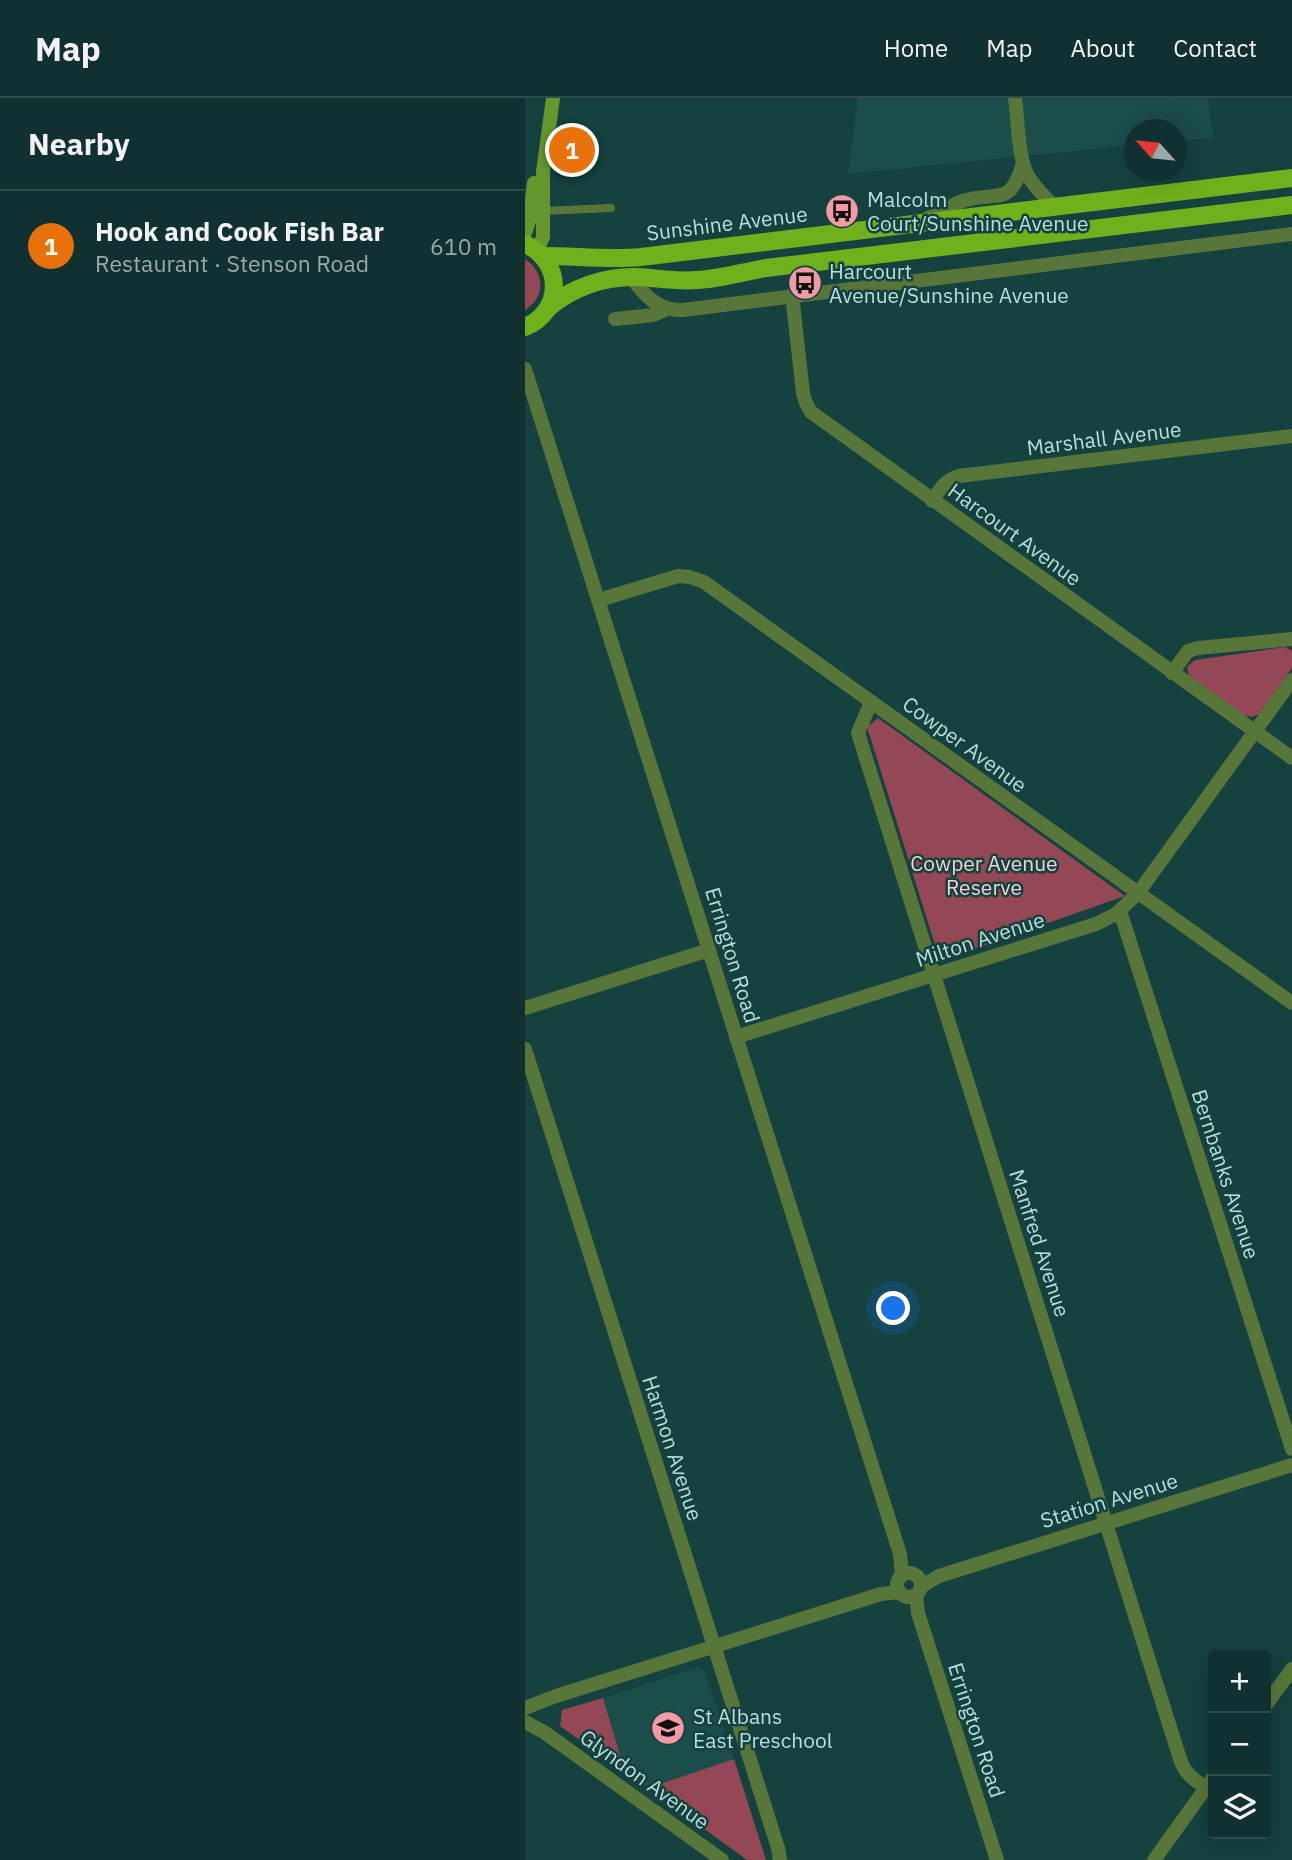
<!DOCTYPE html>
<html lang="en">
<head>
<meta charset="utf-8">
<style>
  :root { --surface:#10312f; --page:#193937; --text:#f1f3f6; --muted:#9ca9aa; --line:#304c4b; --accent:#f49aa6 }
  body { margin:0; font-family:"IBM Plex Sans",sans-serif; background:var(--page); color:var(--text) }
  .controls { position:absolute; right:21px; bottom:21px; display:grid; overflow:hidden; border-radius:7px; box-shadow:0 7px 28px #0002 }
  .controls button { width:63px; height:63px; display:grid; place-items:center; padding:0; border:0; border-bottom:2px solid var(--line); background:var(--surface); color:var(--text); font:35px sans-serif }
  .compass { position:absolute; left:599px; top:21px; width:63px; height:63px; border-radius:50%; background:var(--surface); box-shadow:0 7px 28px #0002; rotate:297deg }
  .you { position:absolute; left:369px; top:1211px; width:24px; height:24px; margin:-18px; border:5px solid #fff; border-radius:50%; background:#1a73e8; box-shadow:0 0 0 10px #1a73e833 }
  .badge { display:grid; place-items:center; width:46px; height:46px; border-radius:50%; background:var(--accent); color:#fff; font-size:23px; font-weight:700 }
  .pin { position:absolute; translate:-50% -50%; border:4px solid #fff; box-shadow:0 2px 7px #0006 }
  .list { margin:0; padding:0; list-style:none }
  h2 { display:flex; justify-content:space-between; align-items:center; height:91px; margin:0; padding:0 28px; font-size:30px }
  h2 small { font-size:23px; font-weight:400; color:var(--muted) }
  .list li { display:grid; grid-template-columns:46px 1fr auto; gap:21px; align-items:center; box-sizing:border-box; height:112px; padding:0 28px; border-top:2px solid var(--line) }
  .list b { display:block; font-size:26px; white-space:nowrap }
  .list p { margin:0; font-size:23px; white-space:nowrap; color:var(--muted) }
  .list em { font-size:23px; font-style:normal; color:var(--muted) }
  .icon { flex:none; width:38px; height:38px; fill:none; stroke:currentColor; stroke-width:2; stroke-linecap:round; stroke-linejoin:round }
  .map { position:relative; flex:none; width:767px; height:1762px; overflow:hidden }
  header { display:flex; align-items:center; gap:42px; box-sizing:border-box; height:98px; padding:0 35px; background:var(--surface); border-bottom:2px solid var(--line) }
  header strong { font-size:33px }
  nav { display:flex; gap:38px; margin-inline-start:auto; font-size:24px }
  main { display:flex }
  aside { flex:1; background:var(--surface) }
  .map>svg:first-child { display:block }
  .built { fill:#1b4d4b }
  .green { fill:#944754 }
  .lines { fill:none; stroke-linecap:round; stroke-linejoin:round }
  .lane { stroke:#577639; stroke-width:8 }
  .street { stroke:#577639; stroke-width:14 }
  .secondary { stroke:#66972f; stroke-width:14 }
  .primary { stroke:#71b01d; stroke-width:18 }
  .labels { text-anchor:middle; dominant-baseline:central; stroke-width:5; stroke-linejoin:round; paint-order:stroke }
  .poi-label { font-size:21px; fill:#b9dedb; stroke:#15413f; text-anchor:start }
  .street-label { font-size:21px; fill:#b9dedb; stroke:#15413f }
  .park-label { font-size:21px; fill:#f2d2d5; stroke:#15413f }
</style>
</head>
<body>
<header>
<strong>Map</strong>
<nav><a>Home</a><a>Map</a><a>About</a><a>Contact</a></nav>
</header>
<main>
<aside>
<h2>Nearby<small></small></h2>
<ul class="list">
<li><span class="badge" style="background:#e8710a">1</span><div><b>Hook and Cook Fish Bar</b><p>Restaurant · Stenson Road</p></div><em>610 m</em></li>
</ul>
</aside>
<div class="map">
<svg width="767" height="1762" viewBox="0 0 767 1762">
  <rect width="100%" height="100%" fill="#15413f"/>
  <g class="built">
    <path d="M333 0H683L688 40 652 43V32H610L609 47 323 76Z"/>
    <path d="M173 1569 179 1572 209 1661 123 1690 100 1674 78 1600Z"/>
  </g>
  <g class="green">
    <path d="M0 161C20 174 21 199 0 212Z"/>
    <path d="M760 549 767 553V570L734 616 727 619 717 617 664 578 662 569 670 562Z"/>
    <path d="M353 620 600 798 415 863 342 629Z"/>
    <path d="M78 1600 100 1674 35 1628 37 1612Z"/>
    <path d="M209 1661 241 1762H222L123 1690Z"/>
  </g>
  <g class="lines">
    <path class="lane" d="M17 113 86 110"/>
    <g class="street">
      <path d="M490 0C493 22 493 60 503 78 509 89 520 99 529 108"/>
      <path d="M401 121C414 115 427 106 441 102 476 93 485 109 498 65"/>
      <path d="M106 179C120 198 133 213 158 212L767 136"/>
      <path d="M267 197 278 295 281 305 286 314 767 660"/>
      <path d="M90 221 128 217 142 211"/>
      <path d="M0 271 375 1456 377 1477"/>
      <path d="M407 403C415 391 420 382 434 378L767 338"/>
      <path d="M74 502 153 478 165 479 179 484 767 905"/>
      <path d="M647 575 663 553 673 550 767 541"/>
      <path d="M346 604 333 635 655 1661C661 1677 667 1680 681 1690"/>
      <path d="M595 813 767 1351"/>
      <path d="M0 910 184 852"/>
      <path d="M211 939 571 826 591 816 613 795 767 582"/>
      <path d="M0 951 253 1750 255 1762"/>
      <circle cx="384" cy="1487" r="12"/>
      <path d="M397 1488 414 1478 767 1367"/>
      <path d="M391 1497 393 1515 472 1762"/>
      <path d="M741 1607 767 1571"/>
      <path d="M0 1610 31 1598 356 1496 374 1494"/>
      <path d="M0 1624 19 1634 197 1762"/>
      <path d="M629 1762 688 1680"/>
    </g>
    <g class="secondary">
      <path d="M0 135 4 123 9 85"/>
      <path d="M12 153 18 139V74L28 0"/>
    </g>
    <g class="primary">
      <path d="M0 146C38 163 39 213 0 229"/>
      <path d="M18 158C51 158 82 162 116 159L767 80"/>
      <path d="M23 210C48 189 80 178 112 179 132 180 152 184 172 182 195 181 218 174 241 170L767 107"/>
    </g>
  </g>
  <defs>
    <g id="bus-disc" transform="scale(1.75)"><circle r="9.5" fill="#f49aa6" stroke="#15413f"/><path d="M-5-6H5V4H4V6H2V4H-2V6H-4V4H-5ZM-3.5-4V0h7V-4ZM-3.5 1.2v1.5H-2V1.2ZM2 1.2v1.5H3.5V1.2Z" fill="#111"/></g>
    <g id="school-disc" transform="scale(1.75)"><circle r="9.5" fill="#f49aa6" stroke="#15413f"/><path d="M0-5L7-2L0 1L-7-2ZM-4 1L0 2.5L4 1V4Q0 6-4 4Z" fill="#111"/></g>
  </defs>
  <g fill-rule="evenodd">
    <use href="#bus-disc" x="317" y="113"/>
    <use href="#bus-disc" x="280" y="185"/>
    <use href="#school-disc" x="143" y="1630"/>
  </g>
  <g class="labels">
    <g class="poi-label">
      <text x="342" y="101">Malcolm<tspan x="342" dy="24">Court/Sunshine Avenue</tspan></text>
      <text x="304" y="173">Harcourt<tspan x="304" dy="24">Avenue/Sunshine Avenue</tspan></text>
      <text x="168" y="1618">St Albans<tspan x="168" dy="24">East Preschool</tspan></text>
    </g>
    <g class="street-label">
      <text transform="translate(202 125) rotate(-7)">Sunshine Avenue</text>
      <text transform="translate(579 340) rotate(-7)">Marshall Avenue</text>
      <text transform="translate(490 436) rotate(36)">Harcourt Avenue</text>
      <text transform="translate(440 646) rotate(36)">Cowper Avenue</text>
      <text transform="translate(455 841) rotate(-18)">Milton Avenue</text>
      <text transform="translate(208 857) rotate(73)">Errington Road</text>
      <text transform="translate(701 1076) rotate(72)">Bernbanks Avenue</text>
      <text transform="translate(515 1145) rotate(72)">Manfred Avenue</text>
      <text transform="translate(148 1350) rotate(72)">Harmon Avenue</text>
      <text transform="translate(584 1402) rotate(-17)">Station Avenue</text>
      <text transform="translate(452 1632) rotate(72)">Errington Road</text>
      <text transform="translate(120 1681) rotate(36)">Glyndon Avenue</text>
    </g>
    <g class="park-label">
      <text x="459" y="765">Cowper Avenue<tspan x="459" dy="24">Reserve</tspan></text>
    </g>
  </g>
</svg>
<div class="controls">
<button>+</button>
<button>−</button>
<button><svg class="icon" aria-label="layers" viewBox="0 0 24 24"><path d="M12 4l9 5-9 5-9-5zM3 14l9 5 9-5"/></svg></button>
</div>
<svg class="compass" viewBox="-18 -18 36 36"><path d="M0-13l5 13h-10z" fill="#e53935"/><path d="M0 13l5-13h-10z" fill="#9ca9aa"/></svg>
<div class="you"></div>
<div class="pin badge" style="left:47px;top:52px;background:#e8710a">1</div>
</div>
</main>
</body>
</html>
